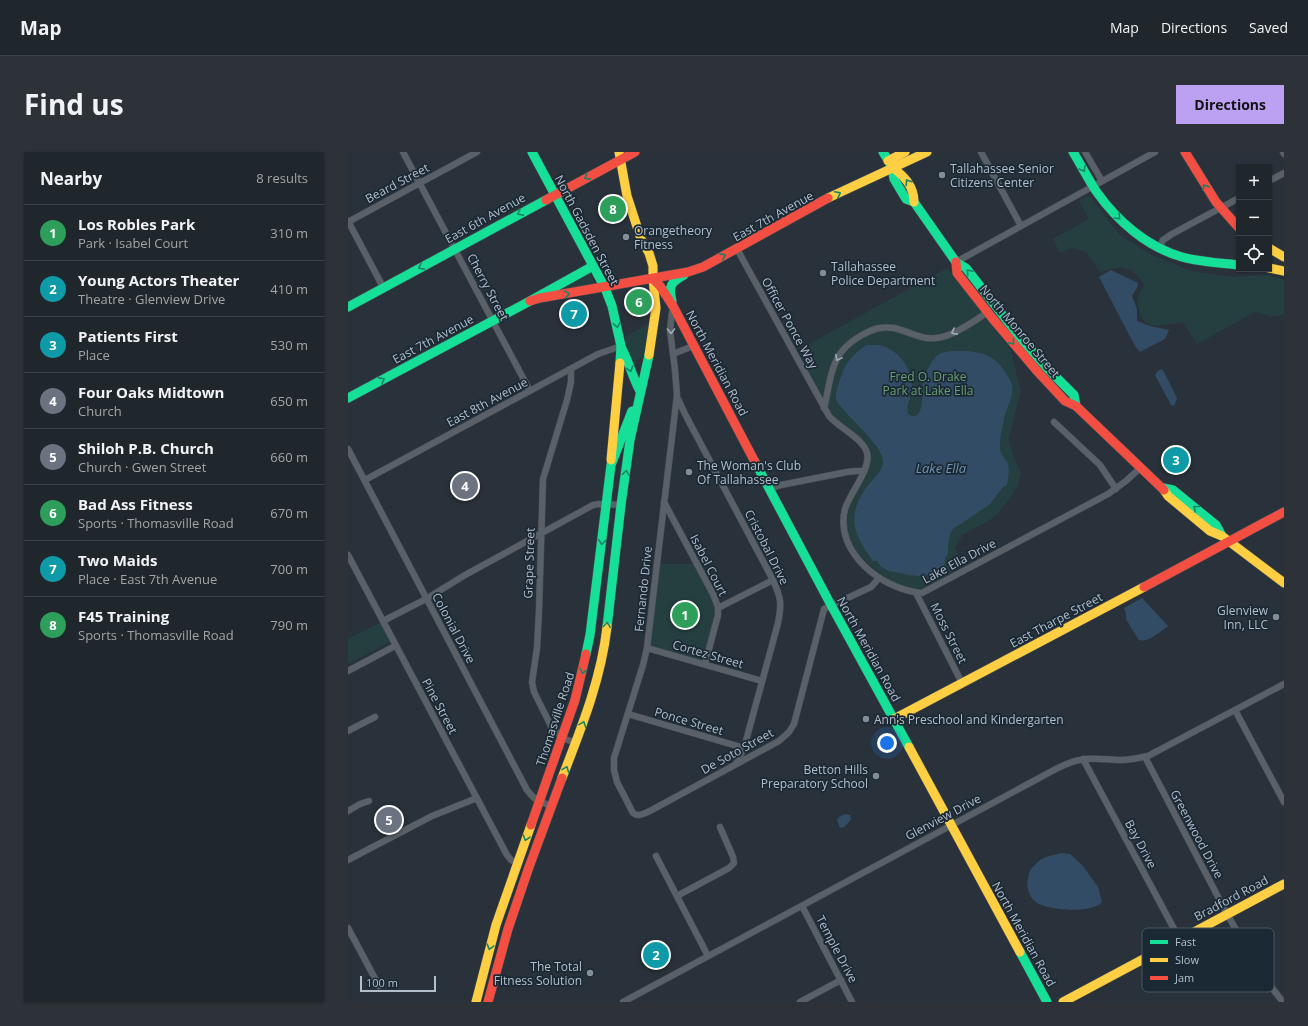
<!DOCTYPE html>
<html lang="en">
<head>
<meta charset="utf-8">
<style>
  :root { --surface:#1f262c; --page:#2c3238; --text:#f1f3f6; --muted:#a1a5a9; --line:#3c4348; --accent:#bca0f2 }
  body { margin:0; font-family:"Open Sans",sans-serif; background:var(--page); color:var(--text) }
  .controls { position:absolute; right:12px; top:12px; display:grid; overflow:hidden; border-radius:0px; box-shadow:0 1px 3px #0004 }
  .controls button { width:36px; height:36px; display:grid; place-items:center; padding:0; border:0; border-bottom:1px solid var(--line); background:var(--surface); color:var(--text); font:20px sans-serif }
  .scale { position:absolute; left:12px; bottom:10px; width:76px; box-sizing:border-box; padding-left:4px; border:2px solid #b3becb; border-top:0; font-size:11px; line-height:14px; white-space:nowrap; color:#b3becb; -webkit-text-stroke:3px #1b2935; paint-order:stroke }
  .you { position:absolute; left:539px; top:591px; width:14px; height:14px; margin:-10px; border:3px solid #fff; border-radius:50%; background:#1a73e8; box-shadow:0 0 0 6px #1a73e833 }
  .badge { display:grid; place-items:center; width:26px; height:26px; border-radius:50%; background:var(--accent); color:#fff; font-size:13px; font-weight:700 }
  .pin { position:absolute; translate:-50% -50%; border:2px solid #fff; box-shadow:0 1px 4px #0006 }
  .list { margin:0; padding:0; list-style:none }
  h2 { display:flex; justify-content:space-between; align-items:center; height:52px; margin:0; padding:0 16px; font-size:17px }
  h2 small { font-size:13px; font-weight:400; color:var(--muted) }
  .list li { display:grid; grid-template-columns:26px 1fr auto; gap:12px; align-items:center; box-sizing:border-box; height:56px; padding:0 16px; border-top:1px solid var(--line) }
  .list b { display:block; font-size:15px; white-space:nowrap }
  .list p { margin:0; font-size:13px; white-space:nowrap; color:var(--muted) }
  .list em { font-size:13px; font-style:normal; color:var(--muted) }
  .icon { flex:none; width:22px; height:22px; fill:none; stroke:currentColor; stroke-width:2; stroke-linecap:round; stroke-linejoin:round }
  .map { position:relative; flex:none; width:936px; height:850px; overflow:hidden; border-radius:0px }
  header { display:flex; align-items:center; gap:24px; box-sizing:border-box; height:56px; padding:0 20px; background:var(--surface); border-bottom:1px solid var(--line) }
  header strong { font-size:19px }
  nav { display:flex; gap:22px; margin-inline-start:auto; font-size:14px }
  .intro { display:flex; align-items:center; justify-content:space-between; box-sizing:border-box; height:96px; padding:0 24px }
  h1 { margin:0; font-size:28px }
  .button { padding:10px 18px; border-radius:0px; background:var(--accent); color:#111; font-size:14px; font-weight:700 }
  main { display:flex; gap:24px; padding:0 24px }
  aside { flex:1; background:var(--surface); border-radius:0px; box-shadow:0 1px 3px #0004 }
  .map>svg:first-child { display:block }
  .green { fill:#253f40 }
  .water { fill:#334c65 }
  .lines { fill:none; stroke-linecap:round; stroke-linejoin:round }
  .street-casing { stroke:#474e54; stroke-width:7 }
  .fast-casing { stroke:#474e54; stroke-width:10 }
  .slow-casing { stroke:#474e54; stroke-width:10 }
  .jam-casing { stroke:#474e54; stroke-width:10 }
  .street { stroke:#596067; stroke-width:6 }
  .fast { stroke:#16e098; stroke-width:9 }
  .slow { stroke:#ffcf43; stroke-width:9 }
  .jam { stroke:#f24e42; stroke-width:9 }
  .oneway { stroke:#188466 }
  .oneway2 { stroke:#a1abb7 }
  .poi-dot { fill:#838d98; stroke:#1b2935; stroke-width:1.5 }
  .labels { text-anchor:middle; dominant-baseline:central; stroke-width:3.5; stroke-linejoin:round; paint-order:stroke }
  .poi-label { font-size:12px; fill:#b3becb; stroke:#1b2935; text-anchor:start }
  .street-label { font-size:12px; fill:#b3becb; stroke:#1b2935 }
  .park-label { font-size:12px; fill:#689e6f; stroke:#1b2935 }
  .water-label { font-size:13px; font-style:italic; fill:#7092b1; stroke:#1b2935 }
  .key { fill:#1b2935; stroke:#495662; stroke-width:1 }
  .key-label { font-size:11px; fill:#b3becb }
</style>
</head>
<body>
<header>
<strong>Map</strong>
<nav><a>Map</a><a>Directions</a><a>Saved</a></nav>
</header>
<div class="intro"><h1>Find us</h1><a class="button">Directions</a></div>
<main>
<aside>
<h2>Nearby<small>8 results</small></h2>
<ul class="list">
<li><span class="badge" style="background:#2e9e5b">1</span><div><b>Los Robles Park</b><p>Park · Isabel Court</p></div><em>310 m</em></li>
<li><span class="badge" style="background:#0f9aa8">2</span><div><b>Young Actors Theater</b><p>Theatre · Glenview Drive</p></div><em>410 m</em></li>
<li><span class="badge" style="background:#0f9aa8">3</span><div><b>Patients First</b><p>Place</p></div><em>530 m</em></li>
<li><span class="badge" style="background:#6b7280">4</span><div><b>Four Oaks Midtown</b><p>Church</p></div><em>650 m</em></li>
<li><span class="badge" style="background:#6b7280">5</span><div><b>Shiloh P.B. Church</b><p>Church · Gwen Street</p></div><em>660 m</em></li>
<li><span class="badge" style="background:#2e9e5b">6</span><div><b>Bad Ass Fitness</b><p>Sports · Thomasville Road</p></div><em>670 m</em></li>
<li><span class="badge" style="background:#0f9aa8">7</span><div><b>Two Maids</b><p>Place · East 7th Avenue</p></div><em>700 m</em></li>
<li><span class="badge" style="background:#2e9e5b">8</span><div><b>F45 Training</b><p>Sports · Thomasville Road</p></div><em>790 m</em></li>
</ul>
</aside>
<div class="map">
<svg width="936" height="850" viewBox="0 0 936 850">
  <rect width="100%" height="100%" fill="#29323a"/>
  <g class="green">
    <path d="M739 44 743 46 772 83 804 103 843 119 885 125 920 123 936 128V163L924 164 907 160 849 192 835 170C827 171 810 175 803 173 793 171 789 157 790 147 790 143 794 137 796 133 785 113 772 113 752 120L738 100 724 96 712 101 705 87 741 67 731 49Z"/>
    <path d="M599 116 662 196 673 239 661 286 663 297 673 321 670 333 664 344 649 362 639 370 615 382 607 396 616 413 580 435 566 438 545 430 534 424 510 402 503 393 499 380V368L502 351 523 312 522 299 517 290 486 266 471 241 450 198Z"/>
    <path d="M242 121 246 130 245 133 203 140Z"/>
    <path d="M302 171 296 199 294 205 289 208 287 213 286 222 276 186Z"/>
    <path d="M312 412H346L366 448 368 459 356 506 352 509 303 495 302 494Z"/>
    <path d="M33 470 43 489 0 512V487Z"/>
  </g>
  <g class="water">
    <path d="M763 118 790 131 789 136 784 144 789 157V169L802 174 821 178 817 187 792 200 787 194 751 125Z"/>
    <path d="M519 193C524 193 530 192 535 194 553 200 565 219 564 238 563 247 558 251 560 262 577 273 574 239 575 231 577 222 584 204 594 201 604 197 626 199 636 202 644 205 650 210 655 217 658 221 662 227 664 233 666 243 660 253 657 262 655 271 652 283 652 293 651 301 656 305 660 312 662 318 660 326 659 333L655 335 641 353 605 377C600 385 600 392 600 401 599 405 599 402 597 406 596 410 598 414 594 418 589 424 569 425 562 423 558 423 556 422 553 421 544 420 533 418 529 409H525C504 381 498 362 521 332 527 325 535 319 535 309 534 293 504 269 494 256 492 253 488 250 488 246 487 241 492 227 494 222 498 210 508 199 519 193Z"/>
    <path d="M813 217 815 218 828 244 829 247 826 254 823 253 807 223 809 220Z"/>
    <path d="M794 446 820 474C813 479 798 493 790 487L778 467V461L776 456Z"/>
    <path d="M498 662 502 663 503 668 496 675 492 676 489 668C491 664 494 663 498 662Z"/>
    <path d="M713 701 722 702 735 714 750 735 754 750C744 762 704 758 691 752 679 746 677 731 682 719 683 716 689 711 692 708 698 704 707 703 713 701Z"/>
  </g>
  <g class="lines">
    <g class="street-casing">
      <g id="street">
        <path d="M55 0 182 239"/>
        <path d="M633 0 673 74"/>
        <path d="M737 0 754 29"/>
        <path d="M935 0 936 2"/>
        <path d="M921 29 936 21"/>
        <path d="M0 69 35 135"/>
        <path d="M0 70 129 0"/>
        <path d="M811 96 815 88 824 82 891 46"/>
        <path d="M389 97 481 264C490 275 516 287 519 301 523 318 502 340 497 357 486 401 535 438 574 441L760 342 778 329 792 316"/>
        <path d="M608 110 807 0"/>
        <path d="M327 158 324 160 322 178 327 218 329 243 299 496 295 513 266 606V618L269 630 285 661C290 665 295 662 300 660L431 589 441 580 446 572 476 457 523 435 531 426"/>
        <path d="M325 202 345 194"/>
        <path d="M223 217V230L219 248 195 327 191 459 189 496 184 530 186 540 203 574 214 586 228 591"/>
        <path d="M329 245 338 264 425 428C433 446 434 451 430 471L396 596 388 612"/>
        <path d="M476 256C481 237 482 213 495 198 500 192 507 187 514 183 525 177 533 174 546 176 560 179 573 188 588 186 604 185 626 169 640 160"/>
        <path d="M706 270 752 313 768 337"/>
        <path d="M0 297 179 638 186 646 204 655"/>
        <path d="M17 328 250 202 273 194"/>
        <path d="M421 337 433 333 499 320 509 319H516"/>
        <path d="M316 350 365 442 370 455V463L357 512"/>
        <path d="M0 403 159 703 163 708 170 711"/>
        <path d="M568 441 614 531"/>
        <path d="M370 456 425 428"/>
        <path d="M35 469 78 447 117 423 245 353 251 352 273 353"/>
        <path d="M299 496 414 529"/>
        <path d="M0 519 47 494"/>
        <path d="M887 558 936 650"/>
        <path d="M280 562 396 596"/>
        <path d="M0 579 27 565"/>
        <path d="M797 605 879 762 914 823 935 850"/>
        <path d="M735 607 832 788"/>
        <path d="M0 659 12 652 21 649"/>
        <path d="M308 704 360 804"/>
        <path d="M0 708 84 664 129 646"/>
        <path d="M329 744 381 716 386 711 385 705 372 675"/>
        <path d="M454 754 504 850"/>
        <path d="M0 776 31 834"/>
        <path d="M275 850 706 618C714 614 723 609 732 608 745 605 759 608 772 608 781 608 791 606 800 604L936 532"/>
        <path d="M452 850 493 828"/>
      </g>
    </g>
    <g class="fast-casing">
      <g id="fast">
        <path d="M184 0 257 136 264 154 273 194 272 211"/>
        <path d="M535 0 544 15 546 27 558 47 566 50 608 110 618 116 671 184 700 217 726 243 728 254"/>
        <path d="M725 0C733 13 740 27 748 39 769 69 799 95 834 105 852 110 872 111 891 113"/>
        <path d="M324 149C320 134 323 130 336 123"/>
        <path d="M0 155 198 48"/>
        <path d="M273 195C281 209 284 225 292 239"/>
        <path d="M0 246 182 149 245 114"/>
        <path d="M407 310 483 453 561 595"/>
        <path d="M815 336 825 338 868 373 874 384"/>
        <path d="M259 475 273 353 282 288 301 203"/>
        <path d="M238 502 242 483 263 313 284 259"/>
        <path d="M672 800 699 850"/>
      </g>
    </g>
    <g class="slow-casing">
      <g id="slow">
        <path d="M271 0 279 44 293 87 301 101 305 114V127L308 156 301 203"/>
        <path d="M540 9 557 0"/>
        <path d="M544 15C556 24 566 34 566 50"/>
        <path d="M480 46 579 0"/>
        <path d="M921 96 936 105"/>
        <path d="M921 116 936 119"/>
        <path d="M263 308 272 211"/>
        <path d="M816 338 820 344 862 379 874 384 936 431"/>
        <path d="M546 567 796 435"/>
        <path d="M561 595 672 800"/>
        <path d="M214 626C233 577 253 528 259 475"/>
        <path d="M128 850 148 773 183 673"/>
        <path d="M715 850 936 732"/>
      </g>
    </g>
    <g class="jam-casing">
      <g id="jam">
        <path d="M837 0 868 50 891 76"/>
        <path d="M198 48 287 0"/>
        <path d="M608 110 609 121 645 167 690 220 717 249 728 254 816 338"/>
        <path d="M305 127 312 134 325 154 407 310"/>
        <path d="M182 149 192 146 340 120 355 115 480 46"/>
        <path d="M796 435 936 360"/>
        <path d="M183 673 227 548 238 502"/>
        <path d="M140 850 160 777 181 715 214 626"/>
      </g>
    </g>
    <use href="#street" class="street"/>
    <use href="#fast" class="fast"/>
    <use href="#slow" class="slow"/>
    <use href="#jam" class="jam"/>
  </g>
  <defs><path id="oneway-chevron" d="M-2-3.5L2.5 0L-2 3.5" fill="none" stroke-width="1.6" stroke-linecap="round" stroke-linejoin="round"/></defs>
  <g class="oneway">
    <use href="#oneway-chevron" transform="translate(735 17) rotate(60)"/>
    <use href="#oneway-chevron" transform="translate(239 25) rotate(151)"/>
    <use href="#oneway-chevron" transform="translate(560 30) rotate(-122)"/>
    <use href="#oneway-chevron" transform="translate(857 35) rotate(-122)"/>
    <use href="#oneway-chevron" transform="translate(490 42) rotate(-27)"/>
    <use href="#oneway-chevron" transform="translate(172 61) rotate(151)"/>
    <use href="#oneway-chevron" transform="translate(770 65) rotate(45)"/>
    <use href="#oneway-chevron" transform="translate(375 104) rotate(-28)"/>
    <use href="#oneway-chevron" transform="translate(73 115) rotate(152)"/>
    <use href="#oneway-chevron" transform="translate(621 120) rotate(-131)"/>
    <use href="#oneway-chevron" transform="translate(219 142) rotate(-9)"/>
    <use href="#oneway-chevron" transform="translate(269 173) rotate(79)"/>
    <use href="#oneway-chevron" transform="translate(664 190) rotate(50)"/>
    <use href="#oneway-chevron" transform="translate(282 217) rotate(73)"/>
    <use href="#oneway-chevron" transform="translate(34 228) rotate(-28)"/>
    <use href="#oneway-chevron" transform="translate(278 321) rotate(-82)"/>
    <use href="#oneway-chevron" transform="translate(848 356) rotate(-141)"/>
    <use href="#oneway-chevron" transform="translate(254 390) rotate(96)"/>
    <use href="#oneway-chevron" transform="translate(259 473) rotate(-83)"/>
    <use href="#oneway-chevron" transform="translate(235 519) rotate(103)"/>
    <use href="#oneway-chevron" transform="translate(235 572) rotate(-70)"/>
    <use href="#oneway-chevron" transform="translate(218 617) rotate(-69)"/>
    <use href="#oneway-chevron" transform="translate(178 686) rotate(109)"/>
    <use href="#oneway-chevron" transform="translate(142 795) rotate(105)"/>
  </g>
  <g class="oneway2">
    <use href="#oneway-chevron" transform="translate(323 179) rotate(90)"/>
    <use href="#oneway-chevron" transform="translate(606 180) rotate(151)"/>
    <use href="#oneway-chevron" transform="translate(490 206) rotate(118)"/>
  </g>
  <g class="poi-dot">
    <circle cx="594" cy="23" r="4"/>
    <circle cx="278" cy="85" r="4"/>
    <circle cx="475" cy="121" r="4"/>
    <circle cx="341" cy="320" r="4"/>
    <circle cx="928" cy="465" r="4"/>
    <circle cx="518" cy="567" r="4"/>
    <circle cx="528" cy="624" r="4"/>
    <circle cx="242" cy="821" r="4"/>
  </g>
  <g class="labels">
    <g class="poi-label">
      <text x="602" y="16">Tallahassee Senior<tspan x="602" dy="14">Citizens Center</tspan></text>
      <text x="286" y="78">Orangetheory<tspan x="286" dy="14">Fitness</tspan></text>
      <text x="483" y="114">Tallahassee<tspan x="483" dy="14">Police Department</tspan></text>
      <text x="349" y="313">The Woman's Club<tspan x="349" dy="14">Of Tallahassee</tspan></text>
      <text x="920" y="458" text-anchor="end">Glenview<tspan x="920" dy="14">Inn, LLC</tspan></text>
      <text x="526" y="567">Ann's Preschool and Kindergarten</text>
      <text x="520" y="617" text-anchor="end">Betton Hills<tspan x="520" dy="14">Preparatory School</tspan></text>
      <text x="234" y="814" text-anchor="end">The Total<tspan x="234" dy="14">Fitness Solution</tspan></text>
    </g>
    <g class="street-label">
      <text transform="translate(49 31) rotate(-28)">Beard Street</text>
      <text transform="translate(425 64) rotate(-29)">East 7th Avenue</text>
      <text transform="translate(137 66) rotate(-29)">East 6th Avenue</text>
      <text transform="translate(239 78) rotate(62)">North Gadsden Street</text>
      <text transform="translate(140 135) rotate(62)">Cherry Street</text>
      <text transform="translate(442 171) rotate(61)">Officer Ponce Way</text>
      <text transform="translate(672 179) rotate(50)">North Monroe Street</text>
      <text transform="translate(85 187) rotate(-28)">East 7th Avenue</text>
      <text transform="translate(369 211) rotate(62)">North Meridian Road</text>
      <text transform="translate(139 250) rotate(-28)">East 8th Avenue</text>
      <text transform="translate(419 395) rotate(63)">Cristobal Drive</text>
      <text transform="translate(611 409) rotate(-28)">Lake Ella Drive</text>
      <text transform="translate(181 411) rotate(-88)">Grape Street</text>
      <text transform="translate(361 413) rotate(63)">Isabel Court</text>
      <text transform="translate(295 437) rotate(-84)">Fernando Drive</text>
      <text transform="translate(708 468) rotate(-28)">East Tharpe Street</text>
      <text transform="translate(106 476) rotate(62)">Colonial Drive</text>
      <text transform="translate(601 481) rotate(63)">Moss Street</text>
      <text transform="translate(521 497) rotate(61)">North Meridian Road</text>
      <text transform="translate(360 502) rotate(16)">Cortez Street</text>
      <text transform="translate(92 554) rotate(62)">Pine Street</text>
      <text transform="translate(207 567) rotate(-72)">Thomasville Road</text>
      <text transform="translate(341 569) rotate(16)">Ponce Street</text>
      <text transform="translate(389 599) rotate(-29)">De Soto Street</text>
      <text transform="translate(595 665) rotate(-28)">Glenview Drive</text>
      <text transform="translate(849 682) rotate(62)">Greenwood Drive</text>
      <text transform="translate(793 692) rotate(62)">Bay Drive</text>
      <text transform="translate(883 746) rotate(-28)">Bradford Road</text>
      <text transform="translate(676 782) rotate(61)">North Meridian Road</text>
      <text transform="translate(489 797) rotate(62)">Temple Drive</text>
    </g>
    <g class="park-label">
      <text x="580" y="224">Fred O. Drake<tspan x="580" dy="14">Park at Lake Ella</tspan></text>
    </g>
    <g class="water-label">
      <text x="593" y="316">Lake Ella</text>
    </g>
  </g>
  <rect x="794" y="776" width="132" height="64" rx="6" class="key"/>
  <rect x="802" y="788" width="18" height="4" fill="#16e098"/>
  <rect x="802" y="806" width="18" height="4" fill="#ffcf43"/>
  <rect x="802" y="824" width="18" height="4" fill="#f24e42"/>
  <g class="key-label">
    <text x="827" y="794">Fast</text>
    <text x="827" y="812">Slow</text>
    <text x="827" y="830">Jam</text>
  </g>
</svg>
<div class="controls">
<button>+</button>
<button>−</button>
<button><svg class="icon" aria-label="locate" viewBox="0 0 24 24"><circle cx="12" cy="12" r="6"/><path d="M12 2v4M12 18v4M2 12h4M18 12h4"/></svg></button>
</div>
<div class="scale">100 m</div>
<div class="you"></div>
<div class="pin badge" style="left:337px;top:463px;background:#2e9e5b">1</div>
<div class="pin badge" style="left:308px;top:803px;background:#0f9aa8">2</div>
<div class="pin badge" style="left:828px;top:308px;background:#0f9aa8">3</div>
<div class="pin badge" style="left:117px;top:334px;background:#6b7280">4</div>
<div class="pin badge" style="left:41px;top:668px;background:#6b7280">5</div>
<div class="pin badge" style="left:291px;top:150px;background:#2e9e5b">6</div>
<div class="pin badge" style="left:226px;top:162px;background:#0f9aa8">7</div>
<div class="pin badge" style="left:265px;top:57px;background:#2e9e5b">8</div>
</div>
</main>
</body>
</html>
